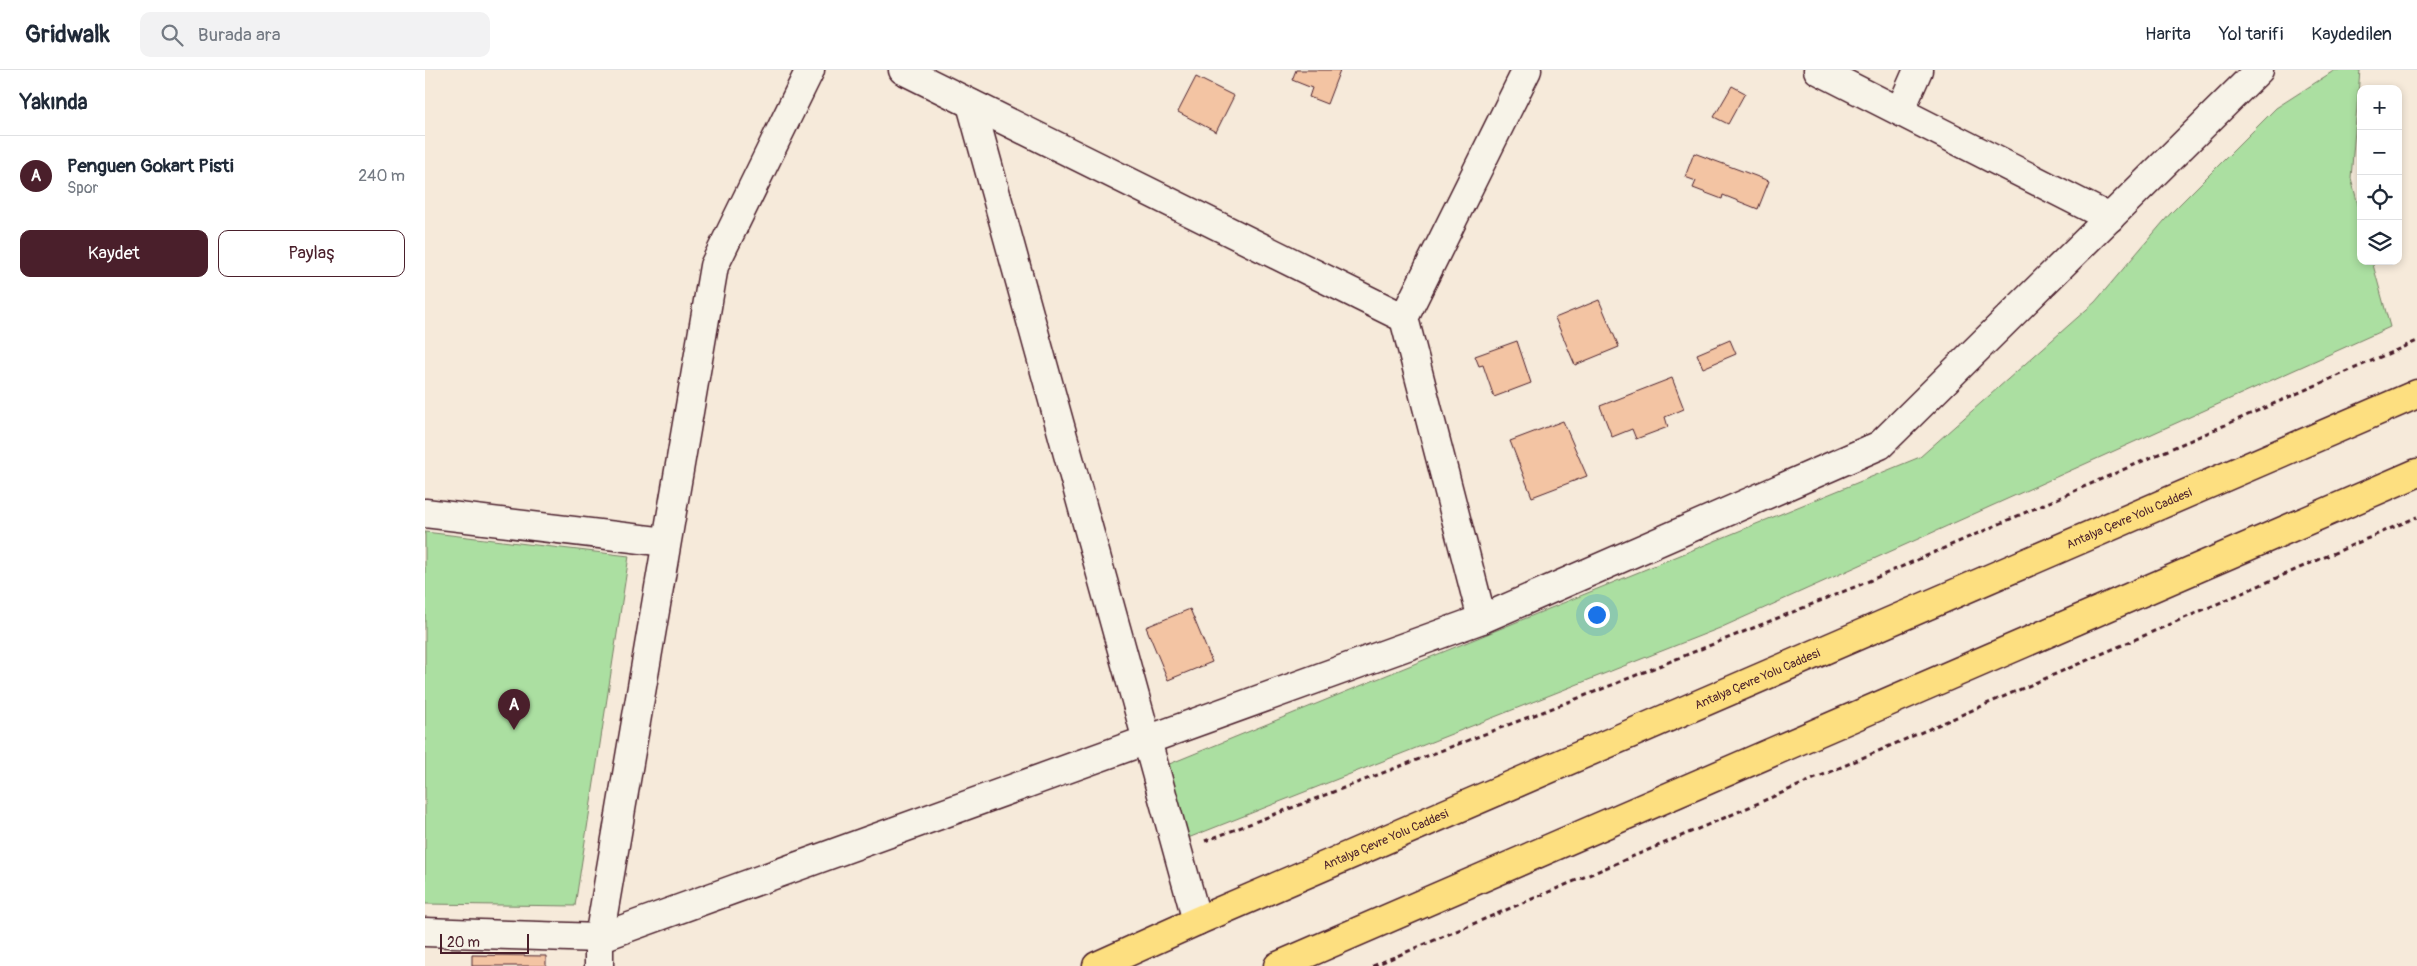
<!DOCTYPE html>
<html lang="tr">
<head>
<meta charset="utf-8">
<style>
  :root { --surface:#fff; --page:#f2f2f3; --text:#1f2937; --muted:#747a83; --line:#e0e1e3; --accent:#4a1f2b }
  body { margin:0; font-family:Pangolin,sans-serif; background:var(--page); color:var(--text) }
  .controls { position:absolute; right:15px; top:15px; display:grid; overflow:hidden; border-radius:10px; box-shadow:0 2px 8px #0003 }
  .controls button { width:45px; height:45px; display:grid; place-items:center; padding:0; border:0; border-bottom:1px solid var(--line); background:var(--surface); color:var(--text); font:25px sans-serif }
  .scale { position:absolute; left:15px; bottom:12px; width:89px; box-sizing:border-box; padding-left:5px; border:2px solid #4a1f2b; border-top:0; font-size:14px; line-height:18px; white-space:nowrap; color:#4a1f2b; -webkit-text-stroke:4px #f7f3e8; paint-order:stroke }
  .you { position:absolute; left:1171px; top:544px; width:18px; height:18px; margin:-12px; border:4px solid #fff; border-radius:50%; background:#1a73e8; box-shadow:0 0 0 8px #1a73e833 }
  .badge { display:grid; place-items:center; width:32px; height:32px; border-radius:50%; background:var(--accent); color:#fff; font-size:16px; font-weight:700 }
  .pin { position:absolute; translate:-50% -41px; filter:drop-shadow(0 1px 2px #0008) }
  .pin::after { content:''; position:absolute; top:26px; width:18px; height:15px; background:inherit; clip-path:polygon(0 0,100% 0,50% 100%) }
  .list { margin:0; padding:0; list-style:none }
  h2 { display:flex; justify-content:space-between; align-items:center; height:65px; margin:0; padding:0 20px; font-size:21px }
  h2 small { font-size:16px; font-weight:400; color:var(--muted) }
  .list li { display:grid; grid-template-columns:32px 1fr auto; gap:15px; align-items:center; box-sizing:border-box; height:80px; padding:0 20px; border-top:1px solid var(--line) }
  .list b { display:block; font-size:19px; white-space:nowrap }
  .list p { margin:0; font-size:16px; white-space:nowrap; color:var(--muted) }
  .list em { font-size:16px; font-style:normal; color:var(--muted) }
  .actions { display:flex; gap:10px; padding:15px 20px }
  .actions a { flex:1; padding:11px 0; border:1px solid var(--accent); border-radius:10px; text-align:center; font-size:18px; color:var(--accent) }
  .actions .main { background:var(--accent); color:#fff }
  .icon { flex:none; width:28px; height:28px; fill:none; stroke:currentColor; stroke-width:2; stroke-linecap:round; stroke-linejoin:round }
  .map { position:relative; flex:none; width:1992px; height:896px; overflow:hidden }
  header { display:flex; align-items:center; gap:30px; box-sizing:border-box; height:70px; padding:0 25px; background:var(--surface); border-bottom:1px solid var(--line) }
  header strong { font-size:24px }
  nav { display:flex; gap:28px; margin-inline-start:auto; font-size:18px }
  .search { width:350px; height:45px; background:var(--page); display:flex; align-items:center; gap:12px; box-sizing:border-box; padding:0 18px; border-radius:10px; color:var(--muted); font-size:19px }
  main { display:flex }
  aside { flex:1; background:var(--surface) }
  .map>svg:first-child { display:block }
  .green { fill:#abdfa1; stroke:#7a7f66 }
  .building { fill:#f3c4a3; stroke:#4a1f2b }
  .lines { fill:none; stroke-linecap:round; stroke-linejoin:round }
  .minor-casing { stroke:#4a1f2b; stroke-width:31 }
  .tertiary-casing { stroke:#4a1f2b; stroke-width:31 }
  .trunk-casing { stroke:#4a1f2b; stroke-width:31 }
  .path { stroke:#4a1f2b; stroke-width:3; stroke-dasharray:5 4; stroke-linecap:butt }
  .minor { stroke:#f7f3e8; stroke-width:28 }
  .tertiary { stroke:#f7f3e8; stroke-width:28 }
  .trunk { stroke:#fddf80; stroke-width:28 }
  .labels { text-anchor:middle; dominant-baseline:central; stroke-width:4; stroke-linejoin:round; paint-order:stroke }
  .street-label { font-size:12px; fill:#4a1f2b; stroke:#f7f3e8 }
</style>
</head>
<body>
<header>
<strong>Gridwalk</strong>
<div class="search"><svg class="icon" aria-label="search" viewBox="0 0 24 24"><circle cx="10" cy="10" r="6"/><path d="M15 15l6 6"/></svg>Burada ara</div>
<nav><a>Harita</a><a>Yol tarifi</a><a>Kaydedilen</a></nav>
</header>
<main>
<aside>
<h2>Yakında<small></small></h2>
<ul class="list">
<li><span class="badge">A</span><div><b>Penguen Gokart Pisti</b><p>Spor</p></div><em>240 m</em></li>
</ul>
<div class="actions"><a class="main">Kaydet</a><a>Paylaş</a></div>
</aside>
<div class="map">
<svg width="1992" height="896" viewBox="0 0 1992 896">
  <rect width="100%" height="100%" fill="#f6eada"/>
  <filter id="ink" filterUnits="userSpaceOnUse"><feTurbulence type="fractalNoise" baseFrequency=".02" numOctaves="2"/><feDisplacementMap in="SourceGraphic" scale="10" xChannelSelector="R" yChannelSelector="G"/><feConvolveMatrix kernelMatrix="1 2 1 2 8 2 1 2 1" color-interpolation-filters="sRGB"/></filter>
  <g filter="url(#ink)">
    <g class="green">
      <path d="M1910 0H1935L1926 108 1936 146V191H1947L1965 257 1295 558 758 770 737 697 1495 387 1670 232 1745 144 1851 38Z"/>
      <path d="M0 462 204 486 150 836 0 834Z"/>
    </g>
    <g class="building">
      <path d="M871 0H915L902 34 884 27 887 18 867 10Z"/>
      <path d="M771 7 809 26 791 62 753 42Z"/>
      <path d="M1307 16 1320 23 1303 54 1289 47Z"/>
      <path d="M1269 83 1344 111 1333 139 1298 125 1297 129 1268 118 1271 111 1260 107Z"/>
      <path d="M1174 230 1194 277 1150 295 1130 248Z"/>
      <path d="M1305 270 1311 284 1278 298 1272 284Z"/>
      <path d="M1092 271 1106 313 1069 327 1058 295 1054 296 1050 286Z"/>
      <path d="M1247 308 1259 339 1240 347 1243 357 1211 369 1207 359 1187 367 1175 336Z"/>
      <path d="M1138 351 1162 406 1107 427 1085 371Z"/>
      <path d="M765 539 787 592 743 610 721 557Z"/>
      <path d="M47 885 121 886V896H47Z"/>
    </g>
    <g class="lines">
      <g class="minor-casing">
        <g id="minor">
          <path d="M478 0 979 248"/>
          <path d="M1393 0 1685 148"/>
          <path d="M546 34 772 851"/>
          <path d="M1475 41 1493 0"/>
          <path d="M0 443 241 472"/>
          <path d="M0 862 174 868 1057 549 1455 375 1834 0"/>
          <path d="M174 896V868L289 196 385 0"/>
        </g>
      </g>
      <g class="tertiary-casing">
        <path id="tertiary" d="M1057 549 979 248 1102 0"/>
      </g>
      <g class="trunk-casing">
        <g id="trunk">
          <path id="s1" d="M672 896 772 851 1992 324"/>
          <path d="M853 896 1992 403"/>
        </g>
      </g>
      <g class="path">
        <path d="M780 771 1172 621 1437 514 1992 271"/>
        <path d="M948 896 1299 748 1992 447"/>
      </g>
      <use href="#minor" class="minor"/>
      <use href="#tertiary" class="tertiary"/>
      <use href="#trunk" class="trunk"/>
    </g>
  </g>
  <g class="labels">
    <g class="street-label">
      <text stroke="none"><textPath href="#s1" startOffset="1125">Antalya Çevre Yolu Caddesi</textPath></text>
      <text stroke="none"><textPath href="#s1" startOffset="720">Antalya Çevre Yolu Caddesi</textPath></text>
      <text stroke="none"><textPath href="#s1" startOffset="315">Antalya Çevre Yolu Caddesi</textPath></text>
    </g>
  </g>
</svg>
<div class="controls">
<button>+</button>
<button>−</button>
<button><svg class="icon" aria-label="locate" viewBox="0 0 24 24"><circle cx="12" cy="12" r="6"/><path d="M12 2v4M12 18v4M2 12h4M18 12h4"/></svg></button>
<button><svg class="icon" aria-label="layers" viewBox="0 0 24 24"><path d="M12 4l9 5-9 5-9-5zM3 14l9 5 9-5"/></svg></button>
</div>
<div class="scale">20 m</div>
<div class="you"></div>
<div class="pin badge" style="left:89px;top:660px">A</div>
</div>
</main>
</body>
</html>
